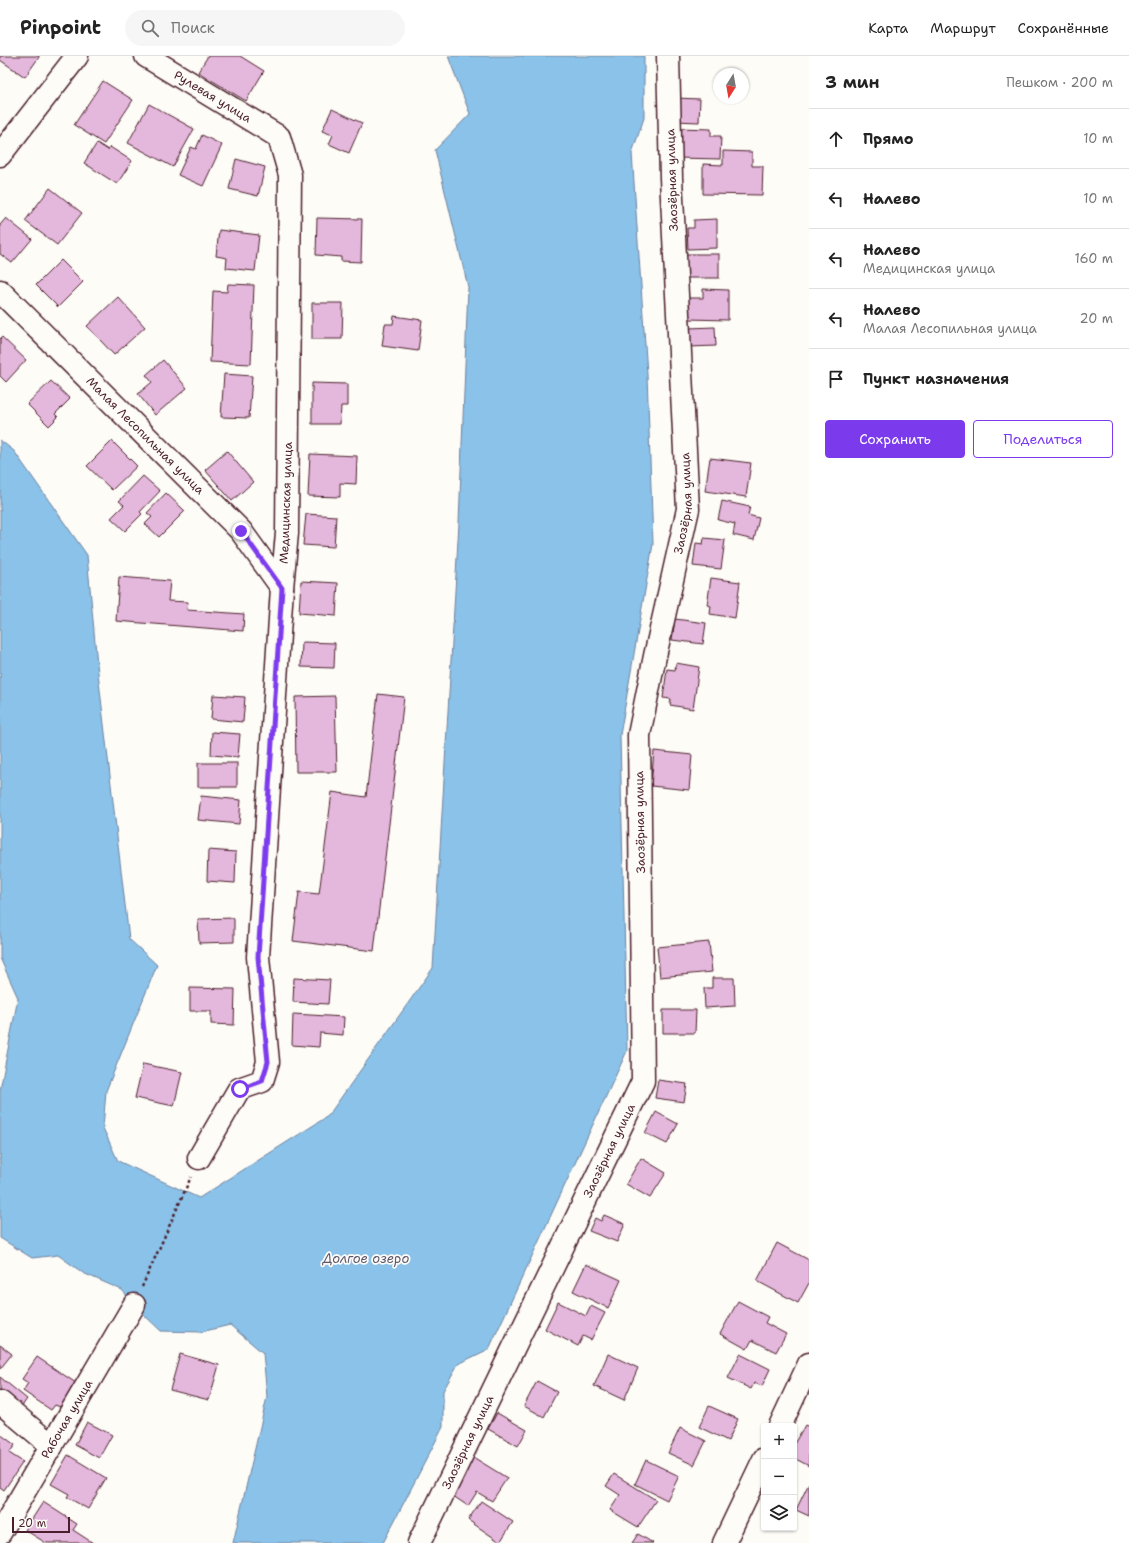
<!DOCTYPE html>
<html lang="ru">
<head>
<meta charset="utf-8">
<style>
  :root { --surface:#fff; --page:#f6f6f6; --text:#222; --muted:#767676; --line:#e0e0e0; --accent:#7c3aed }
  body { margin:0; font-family:"Shantell Sans",sans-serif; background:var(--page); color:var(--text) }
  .controls { position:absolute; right:12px; bottom:12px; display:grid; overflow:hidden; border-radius:4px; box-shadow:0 1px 3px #0004 }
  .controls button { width:36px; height:36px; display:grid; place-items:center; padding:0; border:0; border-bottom:1px solid var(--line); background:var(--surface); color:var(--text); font:20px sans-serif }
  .compass { position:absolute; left:713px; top:12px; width:36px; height:36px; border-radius:50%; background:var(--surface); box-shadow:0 1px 3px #0004; rotate:191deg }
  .scale { position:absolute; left:12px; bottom:10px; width:58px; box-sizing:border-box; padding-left:4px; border:2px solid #4a1f2b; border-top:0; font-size:11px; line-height:14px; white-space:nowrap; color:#4a1f2b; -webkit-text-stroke:3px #fdfcf7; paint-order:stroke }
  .stop { position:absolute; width:12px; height:12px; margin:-9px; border:3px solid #7c3aed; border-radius:50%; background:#fff }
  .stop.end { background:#7c3aed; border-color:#fff; box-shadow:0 1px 4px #0008 }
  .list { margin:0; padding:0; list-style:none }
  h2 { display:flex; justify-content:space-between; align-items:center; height:52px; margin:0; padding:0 16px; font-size:17px }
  h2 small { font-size:13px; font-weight:400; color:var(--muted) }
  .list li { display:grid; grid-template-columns:26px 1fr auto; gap:12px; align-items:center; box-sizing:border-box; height:60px; padding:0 16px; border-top:1px solid var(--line) }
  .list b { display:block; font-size:15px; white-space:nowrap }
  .list p { margin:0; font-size:13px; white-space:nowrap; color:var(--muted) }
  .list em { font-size:13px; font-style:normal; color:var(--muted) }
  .actions { display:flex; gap:8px; padding:12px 16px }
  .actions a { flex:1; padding:9px 0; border:1px solid var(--accent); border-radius:4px; text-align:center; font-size:14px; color:var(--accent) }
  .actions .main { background:var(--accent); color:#fff }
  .icon { flex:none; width:22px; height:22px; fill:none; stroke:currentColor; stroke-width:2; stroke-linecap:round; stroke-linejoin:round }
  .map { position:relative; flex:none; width:809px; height:1487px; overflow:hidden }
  header { display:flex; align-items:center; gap:24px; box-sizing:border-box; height:56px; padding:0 20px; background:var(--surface); border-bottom:1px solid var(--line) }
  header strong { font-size:19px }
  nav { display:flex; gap:22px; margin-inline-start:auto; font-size:14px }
  .search { width:280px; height:36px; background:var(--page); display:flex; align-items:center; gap:10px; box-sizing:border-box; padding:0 14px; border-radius:22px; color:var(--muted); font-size:15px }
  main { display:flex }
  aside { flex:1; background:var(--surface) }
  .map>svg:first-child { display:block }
  .water { fill:#8ac2e9; stroke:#70819d }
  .building { fill:#e4b7dc; stroke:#4a1f2b }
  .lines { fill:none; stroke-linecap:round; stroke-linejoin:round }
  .minor-casing { stroke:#4a1f2b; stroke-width:25 }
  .path { stroke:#4a1f2b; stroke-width:2.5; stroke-dasharray:3 3; stroke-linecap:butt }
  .minor { stroke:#fdfcf7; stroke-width:22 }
  .route { stroke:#7c3aed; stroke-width:5 }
  .labels { text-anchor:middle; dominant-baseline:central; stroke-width:3.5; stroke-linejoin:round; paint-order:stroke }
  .street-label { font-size:12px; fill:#4a1f2b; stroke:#fdfcf7 }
  .water-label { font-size:13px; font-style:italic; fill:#60586e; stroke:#fdfcf7 }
</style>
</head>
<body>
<header>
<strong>Pinpoint</strong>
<div class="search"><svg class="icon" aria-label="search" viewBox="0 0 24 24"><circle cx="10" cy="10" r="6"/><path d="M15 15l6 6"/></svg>Поиск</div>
<nav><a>Карта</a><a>Маршрут</a><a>Сохранённые</a></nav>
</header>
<main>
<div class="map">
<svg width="809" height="1487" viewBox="0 0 809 1487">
  <rect width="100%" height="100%" fill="#fdfcf7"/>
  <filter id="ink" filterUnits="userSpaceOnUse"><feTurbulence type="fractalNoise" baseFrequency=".025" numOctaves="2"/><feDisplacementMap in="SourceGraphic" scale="8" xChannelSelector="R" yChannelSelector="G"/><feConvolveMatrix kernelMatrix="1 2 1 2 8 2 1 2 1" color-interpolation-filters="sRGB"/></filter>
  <g filter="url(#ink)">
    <path class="water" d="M448 0H644V62L632 97 647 318 653 488 620 679 627 995 489 1293 458 1308 443 1335V1371L383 1487H233L267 1341 263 1297 230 1269 201 1276 161 1275 142 1257 122 1234 83 1217 58 1199 32 1202 0 1182V1034L18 942 0 902V384L14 395 87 499 97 608 129 883 157 909 106 1035 103 1072 118 1105 199 1142 328 1060 433 912 459 467 468 231 435 94 470 58Z"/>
    <g class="building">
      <path d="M0 0H39V1L25 21 0 4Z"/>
      <path d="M208 0H240L264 15 246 45 198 16Z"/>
      <path d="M103 25 133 44 104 88 74 69Z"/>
      <path d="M675 42 700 43 699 66 675 65Z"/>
      <path d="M149 48 194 73 173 111 128 87Z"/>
      <path d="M332 53 362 67 349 97 329 88 333 79 322 75Z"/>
      <path d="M678 72 711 73V80H721L720 103 677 102Z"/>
      <path d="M202 79 222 89 203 130 178 119 191 91 196 93Z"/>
      <path d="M97 87 108 94 110 91 132 105 117 128 84 107Z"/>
      <path d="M723 95 752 96V110H763L762 139 703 138V108L723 109Z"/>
      <path d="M236 103 265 111 258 140 229 133Z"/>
      <path d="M50 132 82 157 57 189 25 165Z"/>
      <path d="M6 162 32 183 12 207 0 198V169Z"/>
      <path d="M317 162 362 163 361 206 341 205V201L316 199Z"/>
      <path d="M717 163V192L688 193 687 172H694V164Z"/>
      <path d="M219 174 259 179 255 215 226 212 227 202 216 200Z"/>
      <rect x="685" y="198" width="34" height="24"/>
      <path d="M61 204 83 226 58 251 36 229Z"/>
      <path d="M228 228 254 229 251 308 210 306 213 235 227 236Z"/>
      <path d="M703 233 728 234V264L688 263V242H703Z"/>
      <path d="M118 241 145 271 114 299 87 270Z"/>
      <path d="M312 247H343L342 283H312Z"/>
      <path d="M394 260 422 264 418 295 382 290 385 268H393Z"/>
      <path d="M715 271 716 290 689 291 688 272Z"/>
      <path d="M2 281 26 304 6 326 0 320V283Z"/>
      <path d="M163 304 187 332 155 359 138 338 152 326 146 319Z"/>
      <path d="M224 318 252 320 249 362 221 361Z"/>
      <path d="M51 325 70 343 55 358 58 361 49 370 27 348Z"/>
      <path d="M312 327 347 328V350H341L340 368H312Z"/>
      <path d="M112 385 137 410 112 434 87 410Z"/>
      <path d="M227 395 253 426 232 445 205 414Z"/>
      <path d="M310 398 357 400 356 428 340 427V441L308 440Z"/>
      <path d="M710 402 751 407 746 441 705 435Z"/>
      <path d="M143 420 160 435 140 456 142 458 125 475 111 462 124 449 119 445Z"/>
      <path d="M166 437 185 455 159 481 145 468 152 461 147 457Z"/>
      <path d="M722 445 750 451 748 459 759 462 754 484 733 479 735 468 718 464Z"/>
      <path d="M306 458 336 460 334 491 303 489Z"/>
      <path d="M704 482 725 484 721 513 693 510 696 487 703 488Z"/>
      <path d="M119 521 170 525 168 545 188 546 187 554 244 558 243 575 116 565Z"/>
      <path d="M711 522 740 526 735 562 710 558 711 550 707 549Z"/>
      <path d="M301 525 338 527 336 560 299 557Z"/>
      <path d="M675 563 706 567 703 588 672 584Z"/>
      <path d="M302 586 335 587 334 612 301 611Z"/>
      <path d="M676 607 699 611 693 653 670 649 671 643 663 642 667 613 675 614Z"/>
      <path d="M378 638 404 641 374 895 293 885 299 836 319 838 332 736 366 741Z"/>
      <path d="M213 639 245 641 243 666 211 663Z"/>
      <path d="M335 640 337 716H296L295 641Z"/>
      <path d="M212 676 240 678 238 701 211 699Z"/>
      <path d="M654 695 692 699 689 734 651 730Z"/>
      <rect x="198" y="707" width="39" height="24"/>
      <path d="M201 740 241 744 239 768 198 764Z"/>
      <path d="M208 794 236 796 235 827 207 825Z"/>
      <path d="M234 862V886L199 887 198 863Z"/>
      <path d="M709 886 712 916 660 921 657 891Z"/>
      <path d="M294 922 330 924 328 948 293 946Z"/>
      <path d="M712 922H734L735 950 705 952 704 932H712Z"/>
      <path d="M190 932 235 933 234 969 211 968V955H190Z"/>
      <path d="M663 954H696L695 977H663Z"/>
      <path d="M293 958 344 961 343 979 320 977 319 991 292 989Z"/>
      <path d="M143 1008 182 1016 174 1050 135 1042Z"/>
      <path d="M658 1024 687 1028 684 1046 655 1042Z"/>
      <path d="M656 1056 678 1068 667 1088 645 1077Z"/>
      <path d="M641 1102 666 1117 650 1142 626 1128Z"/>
      <path d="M604 1159 625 1168 617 1186 589 1175 595 1162 601 1165Z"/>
      <path d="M777 1187 809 1204V1227L798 1247 757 1225Z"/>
      <path d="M586 1208 621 1224 608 1252 573 1235Z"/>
      <path d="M738 1245 768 1261 765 1267 786 1278 776 1296 752 1284 747 1293 720 1278Z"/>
      <path d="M558 1246 586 1260 591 1250 605 1257 591 1284 583 1280 578 1290 545 1273Z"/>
      <path d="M0 1289 12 1298 0 1313Z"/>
      <path d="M180 1298 219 1309 209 1344 170 1334Z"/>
      <path d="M608 1298 638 1312 624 1344 594 1330Z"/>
      <path d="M740 1298 770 1313 762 1330 754 1327 751 1333 728 1322Z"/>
      <path d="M37 1301 76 1327 60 1351 55 1349 51 1354 23 1335 28 1327 22 1323Z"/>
      <path d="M0 1321 27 1343 20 1353 0 1337Z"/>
      <path d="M537 1325 557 1336 544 1361 524 1350Z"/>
      <path d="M709 1350 738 1363 728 1385 699 1371Z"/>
      <path d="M497 1357 527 1374 518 1390 488 1373Z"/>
      <path d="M87 1366 112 1379 99 1402 75 1389Z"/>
      <path d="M805 1369 809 1371V1410L794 1402V1388Z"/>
      <path d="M680 1372 706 1385 694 1409 668 1397Z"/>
      <path d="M0 1378 15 1389 9 1397 23 1406 4 1434 0 1431Z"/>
      <path d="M68 1399 106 1422 88 1453 67 1441 69 1438 51 1428Z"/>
      <path d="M473 1401 507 1422 492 1445 477 1436 468 1450 450 1438Z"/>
      <path d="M646 1404 679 1420 667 1444 635 1428Z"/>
      <path d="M614 1418 656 1444 638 1471 610 1454 620 1439 606 1430Z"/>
      <path d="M809 1427V1460L796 1454Z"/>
      <path d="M481 1445 513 1466 500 1486 468 1464Z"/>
      <path d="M43 1446 77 1468 73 1474 93 1487H46L25 1474Z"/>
      <path d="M638 1478 653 1487H632Z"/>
    </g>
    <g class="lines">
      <g class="minor-casing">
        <g id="minor">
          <path id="s1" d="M146 0 279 81 290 119 287 477 282 532 258 901 268 1006 262 1025 239 1033 199 1102"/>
          <path d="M0 99 77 0"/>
          <path id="s2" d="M0 235 241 475 282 532"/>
          <path d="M0 1346 52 1390"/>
          <path d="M780 1370 809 1308"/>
          <path id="s3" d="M0 1477 134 1249"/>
          <path id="s4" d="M419 1487 643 1025 639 679 655 600 688 453 671 122 668 0"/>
          <path d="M724 1487 764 1403"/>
        </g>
      </g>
      <path class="path" d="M142 1231 191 1121"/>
      <use href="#minor" class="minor"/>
    </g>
  </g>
  <g class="lines" filter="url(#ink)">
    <path class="route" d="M240 1033 262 1025 268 1006 258 901 282 532 241 475"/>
  </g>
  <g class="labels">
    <g class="street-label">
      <text stroke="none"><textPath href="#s1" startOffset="78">Рулевая улица</textPath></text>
      <text transform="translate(672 124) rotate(-92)">Заозёрная улица</text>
      <text stroke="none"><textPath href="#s2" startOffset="205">Малая Лесопильная улица</textPath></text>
      <text transform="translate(286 447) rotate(-88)">Медицинская улица</text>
      <text stroke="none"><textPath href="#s4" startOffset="1096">Заозёрная улица</textPath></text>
      <text transform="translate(640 766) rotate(-91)">Заозёрная улица</text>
      <text stroke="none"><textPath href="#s4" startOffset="436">Заозёрная улица</textPath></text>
      <text stroke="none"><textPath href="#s3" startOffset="132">Рабочая улица</textPath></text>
      <text stroke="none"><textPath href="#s4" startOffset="112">Заозёрная улица</textPath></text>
    </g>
    <g class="water-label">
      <text x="366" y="1202">Долгое озеро</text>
    </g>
  </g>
</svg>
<div class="controls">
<button>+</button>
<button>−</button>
<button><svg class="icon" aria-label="layers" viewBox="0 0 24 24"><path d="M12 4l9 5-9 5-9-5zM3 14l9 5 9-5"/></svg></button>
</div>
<svg class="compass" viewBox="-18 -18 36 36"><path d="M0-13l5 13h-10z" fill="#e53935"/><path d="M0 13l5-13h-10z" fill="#767676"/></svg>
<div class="scale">20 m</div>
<div class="stop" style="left:240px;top:1033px"></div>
<div class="stop end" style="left:241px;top:475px"></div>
</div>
<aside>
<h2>3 мин<small>Пешком · 200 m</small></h2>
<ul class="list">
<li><svg class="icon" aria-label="ahead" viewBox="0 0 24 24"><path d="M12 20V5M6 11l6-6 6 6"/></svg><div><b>Прямо</b></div><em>10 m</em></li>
<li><svg class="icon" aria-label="left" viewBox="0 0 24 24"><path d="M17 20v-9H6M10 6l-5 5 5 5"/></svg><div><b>Налево</b></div><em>10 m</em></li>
<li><svg class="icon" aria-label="left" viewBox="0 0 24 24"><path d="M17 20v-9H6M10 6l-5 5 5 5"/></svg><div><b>Налево</b><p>Медицинская улица</p></div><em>160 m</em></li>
<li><svg class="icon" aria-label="left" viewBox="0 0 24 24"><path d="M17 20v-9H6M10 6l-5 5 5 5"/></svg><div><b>Налево</b><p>Малая Лесопильная улица</p></div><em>20 m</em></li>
<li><svg class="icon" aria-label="arrive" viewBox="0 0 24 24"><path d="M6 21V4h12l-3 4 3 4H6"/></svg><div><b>Пункт назначения</b></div></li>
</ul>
<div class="actions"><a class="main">Сохранить</a><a>Поделиться</a></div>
</aside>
</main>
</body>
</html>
